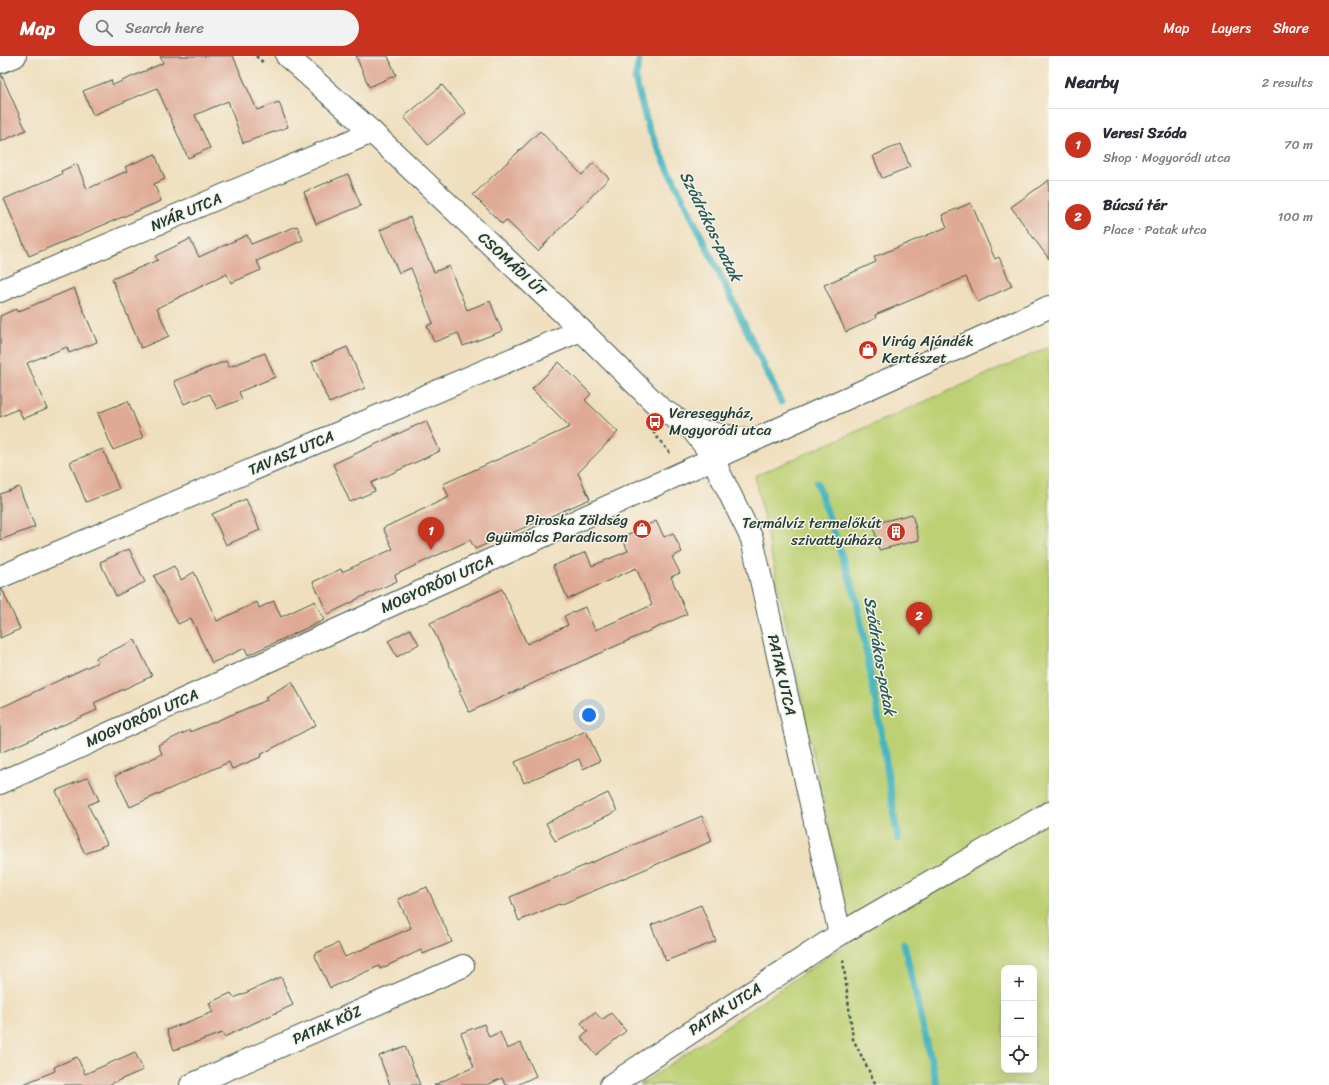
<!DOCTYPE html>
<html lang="en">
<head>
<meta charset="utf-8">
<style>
  :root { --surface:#fff; --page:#f2f2f3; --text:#2b2b33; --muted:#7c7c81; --line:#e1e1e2; --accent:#c8321e }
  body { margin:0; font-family:Sriracha,sans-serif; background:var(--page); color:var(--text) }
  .controls { position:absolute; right:12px; bottom:12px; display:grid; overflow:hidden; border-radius:8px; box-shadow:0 4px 16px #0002 }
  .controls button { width:36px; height:36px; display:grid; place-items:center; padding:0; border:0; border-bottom:1px solid var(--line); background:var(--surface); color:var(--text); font:20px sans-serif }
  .you { position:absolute; left:589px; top:659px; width:14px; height:14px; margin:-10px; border:3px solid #fff; border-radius:50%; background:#1a73e8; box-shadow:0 0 0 6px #1a73e833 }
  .badge { display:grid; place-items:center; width:26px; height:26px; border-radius:50%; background:var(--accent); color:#fff; font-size:13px; font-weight:700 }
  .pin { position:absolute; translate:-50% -33px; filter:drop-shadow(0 1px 2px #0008) }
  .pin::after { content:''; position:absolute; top:21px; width:14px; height:12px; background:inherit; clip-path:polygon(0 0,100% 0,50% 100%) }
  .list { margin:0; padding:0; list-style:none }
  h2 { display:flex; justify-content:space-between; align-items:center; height:52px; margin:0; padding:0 16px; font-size:17px }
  h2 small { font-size:13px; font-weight:400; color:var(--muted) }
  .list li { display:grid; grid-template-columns:26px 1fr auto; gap:12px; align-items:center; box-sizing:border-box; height:72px; padding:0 16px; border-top:1px solid var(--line) }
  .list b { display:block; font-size:15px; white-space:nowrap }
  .list p { margin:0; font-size:13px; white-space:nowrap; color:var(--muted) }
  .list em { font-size:13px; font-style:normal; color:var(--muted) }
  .icon { flex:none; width:22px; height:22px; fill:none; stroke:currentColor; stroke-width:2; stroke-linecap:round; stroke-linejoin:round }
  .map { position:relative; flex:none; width:1049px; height:1029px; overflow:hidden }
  header { display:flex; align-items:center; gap:24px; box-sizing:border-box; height:56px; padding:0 20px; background:var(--accent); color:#fff }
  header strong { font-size:19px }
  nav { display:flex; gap:22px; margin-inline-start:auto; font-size:14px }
  .search { width:280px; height:36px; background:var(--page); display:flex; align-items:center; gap:10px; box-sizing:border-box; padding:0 14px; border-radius:22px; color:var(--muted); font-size:15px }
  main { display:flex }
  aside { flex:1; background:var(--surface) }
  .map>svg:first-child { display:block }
  .green { fill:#bdd073; stroke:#6e8654; fill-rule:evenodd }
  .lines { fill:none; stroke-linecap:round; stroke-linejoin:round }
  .stream { stroke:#46b5bf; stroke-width:7 }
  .building { fill:#dfaa95 }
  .minor-casing { stroke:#3e5549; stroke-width:24 }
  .tertiary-casing { stroke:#3e5549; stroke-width:24 }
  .secondary-casing { stroke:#3e5549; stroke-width:24 }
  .path { stroke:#3e5549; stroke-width:2.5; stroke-dasharray:3 3; stroke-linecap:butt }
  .minor { stroke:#fff; stroke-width:22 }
  .tertiary { stroke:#fff; stroke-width:22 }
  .secondary { stroke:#fff; stroke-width:22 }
  .labels { text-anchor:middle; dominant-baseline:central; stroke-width:3; stroke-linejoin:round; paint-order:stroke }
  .street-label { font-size:15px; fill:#1f3d34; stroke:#f7f3e8 }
  .poi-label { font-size:15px; fill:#1f3d34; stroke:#f7f3e8; text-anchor:start }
  .water-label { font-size:16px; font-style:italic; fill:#295b57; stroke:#f7f3e8 }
</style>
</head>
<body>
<header>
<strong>Map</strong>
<div class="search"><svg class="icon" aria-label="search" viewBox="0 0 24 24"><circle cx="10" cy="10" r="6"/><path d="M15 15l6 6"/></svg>Search here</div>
<nav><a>Map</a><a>Layers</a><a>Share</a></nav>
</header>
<main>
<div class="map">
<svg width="1049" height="1029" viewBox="0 0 1049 1029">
  <rect width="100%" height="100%" fill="#f7f3e8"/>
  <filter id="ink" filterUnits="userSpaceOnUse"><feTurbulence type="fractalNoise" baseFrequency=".025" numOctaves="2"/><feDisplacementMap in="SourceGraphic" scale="8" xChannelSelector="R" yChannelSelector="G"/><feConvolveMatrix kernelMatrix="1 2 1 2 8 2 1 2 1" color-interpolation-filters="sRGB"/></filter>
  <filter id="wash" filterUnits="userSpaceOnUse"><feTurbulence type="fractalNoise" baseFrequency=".012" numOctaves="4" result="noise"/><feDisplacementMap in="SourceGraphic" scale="16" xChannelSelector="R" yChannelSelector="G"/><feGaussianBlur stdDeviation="0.9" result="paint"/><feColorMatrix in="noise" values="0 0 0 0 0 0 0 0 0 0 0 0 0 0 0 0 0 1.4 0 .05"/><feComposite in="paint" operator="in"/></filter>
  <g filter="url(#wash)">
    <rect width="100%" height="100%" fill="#efdfbe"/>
    <path class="green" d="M1049 291V1029H640L852 884 755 420ZM1004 912H1034V1014H1004Z"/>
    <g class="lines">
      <g class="stream">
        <path d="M640 0 635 23 649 73 744 268 781 346"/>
        <path d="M817 427 856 541 881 674 898 783"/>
        <path d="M904 888 937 1029"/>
      </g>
    </g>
    <g id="blocks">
      <g class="building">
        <path d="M160 0H233L257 54 279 46 288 71 243 87 228 45 195 59 210 92 188 102 157 32 93 59 83 35 111 24 113 29 163 7Z"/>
        <path d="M356 0H388L396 19 369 31Z"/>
        <path d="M0 18H1L26 74 0 86Z"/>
        <path d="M442 29 466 57 428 89 404 61Z"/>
        <path d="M540 75 582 119 593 107 609 122 538 195 506 164 502 168 473 139Z"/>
        <path d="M901 88 910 111 882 122 873 100Z"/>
        <path d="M155 98 165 123 154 128 161 145 29 200 4 143 62 118 61 115 77 108 87 133 127 115 125 111Z"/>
        <path d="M348 118 361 150 316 168 304 136Z"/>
        <path d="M1049 124V203L1011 151Z"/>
        <path d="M971 147 995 203 999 201 1012 230 978 246 966 221 875 259 876 262 846 276 824 229 876 206 874 201 947 171 942 159Z"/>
        <path d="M410 161 434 216 449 210 467 254 490 245 502 275 463 290 458 277 434 286 427 270 433 267 411 212 399 217 380 174Z"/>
        <path d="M297 170 303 184 257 205 261 214 231 227 227 218 157 252 169 280 141 292 112 223 158 204 155 200 190 183 199 201 247 179 251 188Z"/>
        <path d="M74 232 97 286 69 297 67 291 27 307 47 353 23 363 18 353 0 361V260L16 253 17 256Z"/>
        <path d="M347 291 365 332 329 347 312 306Z"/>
        <path d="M265 297 275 321 239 336 242 343 217 353 210 338 184 348 174 325 226 305 229 311Z"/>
        <path d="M559 306 591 338 585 344 618 376 578 417 590 443 475 493 470 484 395 519 397 525 355 544V545L328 558 313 526 341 513 342 516 393 493 383 472 449 441 443 428 570 371 532 333Z"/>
        <path d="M128 345 143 382 113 394 98 357Z"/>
        <path d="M426 365 440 395 371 427 375 435 350 446 333 408Z"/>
        <path d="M103 393 119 433 86 446 70 406Z"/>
        <path d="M19 431 35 471 0 484V438Z"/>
        <path d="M246 443 260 474 226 489 212 458Z"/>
        <path d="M912 458 919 484 879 494 873 468Z"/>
        <path d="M656 465 664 481 673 477 682 496 672 501 680 517 671 521 687 558 469 656 459 635 461 634 430 567 502 533 527 588 568 569 564 560 585 551 595 574 626 561 652 549 636 512 568 543 553 510 586 496 592 510 628 495 622 481Z"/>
        <path d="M129 493 145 526 116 540 100 506Z"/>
        <path d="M174 510 181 524 194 516 217 565 257 546 259 552 274 545 281 561 315 545 324 564 248 599 245 592 212 607 191 562 178 568 154 520Z"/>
        <path d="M0 533H2L20 573 0 582Z"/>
        <path d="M410 573 419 588 397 601 388 585Z"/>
        <path d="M135 584 152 620 94 647 97 654 0 697V652L98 606 96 602Z"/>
        <path d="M292 626 316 669 260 699 261 701 232 713 229 706 130 751 115 720 162 698 158 689 190 674V676L267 644 265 641Z"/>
        <path d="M586 675 600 705 583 713 579 703 524 727 515 706Z"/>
        <path d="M88 721 99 744 88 749 107 788 85 798 56 735Z"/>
        <path d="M608 737 617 755 555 785 546 767Z"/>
        <path d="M702 760 712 785 560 849 559 848 519 865 510 841Z"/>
        <path d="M427 831 452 886 423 898 421 894 380 913 379 910 330 932 314 898 338 887 345 901 411 872 398 843Z"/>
        <path d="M701 849 716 885 666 905 651 869Z"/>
        <path d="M281 921 293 949 224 981 222 977 174 994 167 974 213 956 209 947 231 937 234 942Z"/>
        <path d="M595 956 602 964 611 957 626 975 596 999 581 981 588 976 581 967Z"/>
        <path d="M484 968 489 981 500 976 507 993 521 987 536 1020 517 1029H505L502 1022 487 1029H434L474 1011 461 977Z"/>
        <path d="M405 990 420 1029H390L379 1000Z"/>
        <path d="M135 996 143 1014 108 1029H21L55 1015 54 1011 77 1001 85 1018Z"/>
      </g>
    </g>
  </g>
  <g filter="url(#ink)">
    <use href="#blocks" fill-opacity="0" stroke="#3e5549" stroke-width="1"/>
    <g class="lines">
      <g class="minor-casing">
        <g id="minor">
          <path d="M0 6 15 0"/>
          <path d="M0 235 372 76"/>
          <path d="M692 373 714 402"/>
          <path d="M0 521 581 274"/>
          <path d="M0 727 752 385"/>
          <path d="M191 1029 463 910"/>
        </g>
      </g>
      <g class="tertiary-casing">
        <g id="tertiary">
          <path d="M714 402 719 416 752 483 840 878"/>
          <path d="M611 1029 840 878 1049 757"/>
        </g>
      </g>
      <g class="secondary-casing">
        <path id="secondary" d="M287 0 372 76 581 274 660 352 692 373 752 385 1049 251"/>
      </g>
      <g class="path">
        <path d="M256 0 265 8"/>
        <path d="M653 376 670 397"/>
        <path d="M843 904 853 983 876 1029"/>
      </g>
      <use href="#minor" class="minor"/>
      <use href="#tertiary" class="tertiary"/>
      <use href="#secondary" class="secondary"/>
    </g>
  </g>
  <defs>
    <g id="shop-disc" transform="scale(1)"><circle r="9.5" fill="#c8321e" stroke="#f7f3e8"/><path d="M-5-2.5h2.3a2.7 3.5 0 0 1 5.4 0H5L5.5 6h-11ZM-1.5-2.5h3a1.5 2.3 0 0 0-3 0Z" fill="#fff"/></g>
    <g id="bus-disc" transform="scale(1)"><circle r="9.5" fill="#c8321e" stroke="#f7f3e8"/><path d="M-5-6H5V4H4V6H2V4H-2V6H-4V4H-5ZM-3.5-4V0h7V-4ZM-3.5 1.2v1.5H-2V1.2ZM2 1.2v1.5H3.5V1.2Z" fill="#fff"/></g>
    <g id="building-disc" transform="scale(1)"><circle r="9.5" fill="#c8321e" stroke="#f7f3e8"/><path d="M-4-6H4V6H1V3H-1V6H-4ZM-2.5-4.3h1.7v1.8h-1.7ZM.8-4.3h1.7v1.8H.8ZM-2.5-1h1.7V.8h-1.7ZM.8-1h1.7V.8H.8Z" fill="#fff"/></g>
  </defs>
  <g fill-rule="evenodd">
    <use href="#shop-disc" x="868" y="294"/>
    <use href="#bus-disc" x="655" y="366"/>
    <use href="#shop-disc" x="642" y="473"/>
    <use href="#building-disc" x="896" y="476"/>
  </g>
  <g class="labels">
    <g class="street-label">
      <text transform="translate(186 156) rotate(-23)">NYÁR UTCA</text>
      <text transform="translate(512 208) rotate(43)">CSOMÁDI ÚT</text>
      <text transform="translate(291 397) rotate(-23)">TAVASZ UTCA</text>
      <text transform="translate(437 528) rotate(-24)">MOGYORÓDI UTCA</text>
      <text transform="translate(782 619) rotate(77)">PATAK UTCA</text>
      <text transform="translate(142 662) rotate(-24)">MOGYORÓDI UTCA</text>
      <text transform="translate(725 953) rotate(-33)">PATAK UTCA</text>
      <text transform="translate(327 969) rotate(-24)">PATAK KÖZ</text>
    </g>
    <g class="poi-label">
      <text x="882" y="285">Virág Ajándék<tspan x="882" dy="17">Kertészet</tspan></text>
      <text x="669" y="357">Veresegyház,<tspan x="669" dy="17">Mogyoródi utca</tspan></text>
      <text x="628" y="464" text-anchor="end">Piroska Zöldség<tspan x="628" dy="17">Gyümölcs Paradicsom</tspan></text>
      <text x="882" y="467" text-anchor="end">Termálvíz termelőkút<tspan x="882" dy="17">szivattyúháza</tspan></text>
    </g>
    <g class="water-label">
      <text transform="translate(711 170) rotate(64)">Sződrákos-patak</text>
      <text transform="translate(880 600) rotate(80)">Sződrákos-patak</text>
    </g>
  </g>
</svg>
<div class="controls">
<button>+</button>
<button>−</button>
<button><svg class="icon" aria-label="locate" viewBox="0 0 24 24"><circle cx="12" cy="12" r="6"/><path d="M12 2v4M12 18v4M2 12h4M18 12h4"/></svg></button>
</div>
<div class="you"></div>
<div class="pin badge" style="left:431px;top:494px">1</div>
<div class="pin badge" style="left:919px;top:579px">2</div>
</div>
<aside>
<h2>Nearby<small>2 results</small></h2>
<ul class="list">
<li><span class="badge">1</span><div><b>Veresi Szóda</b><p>Shop · Mogyoródi utca</p></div><em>70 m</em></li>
<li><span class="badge">2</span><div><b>Búcsú tér</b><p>Place · Patak utca</p></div><em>100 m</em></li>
</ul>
</aside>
</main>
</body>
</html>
